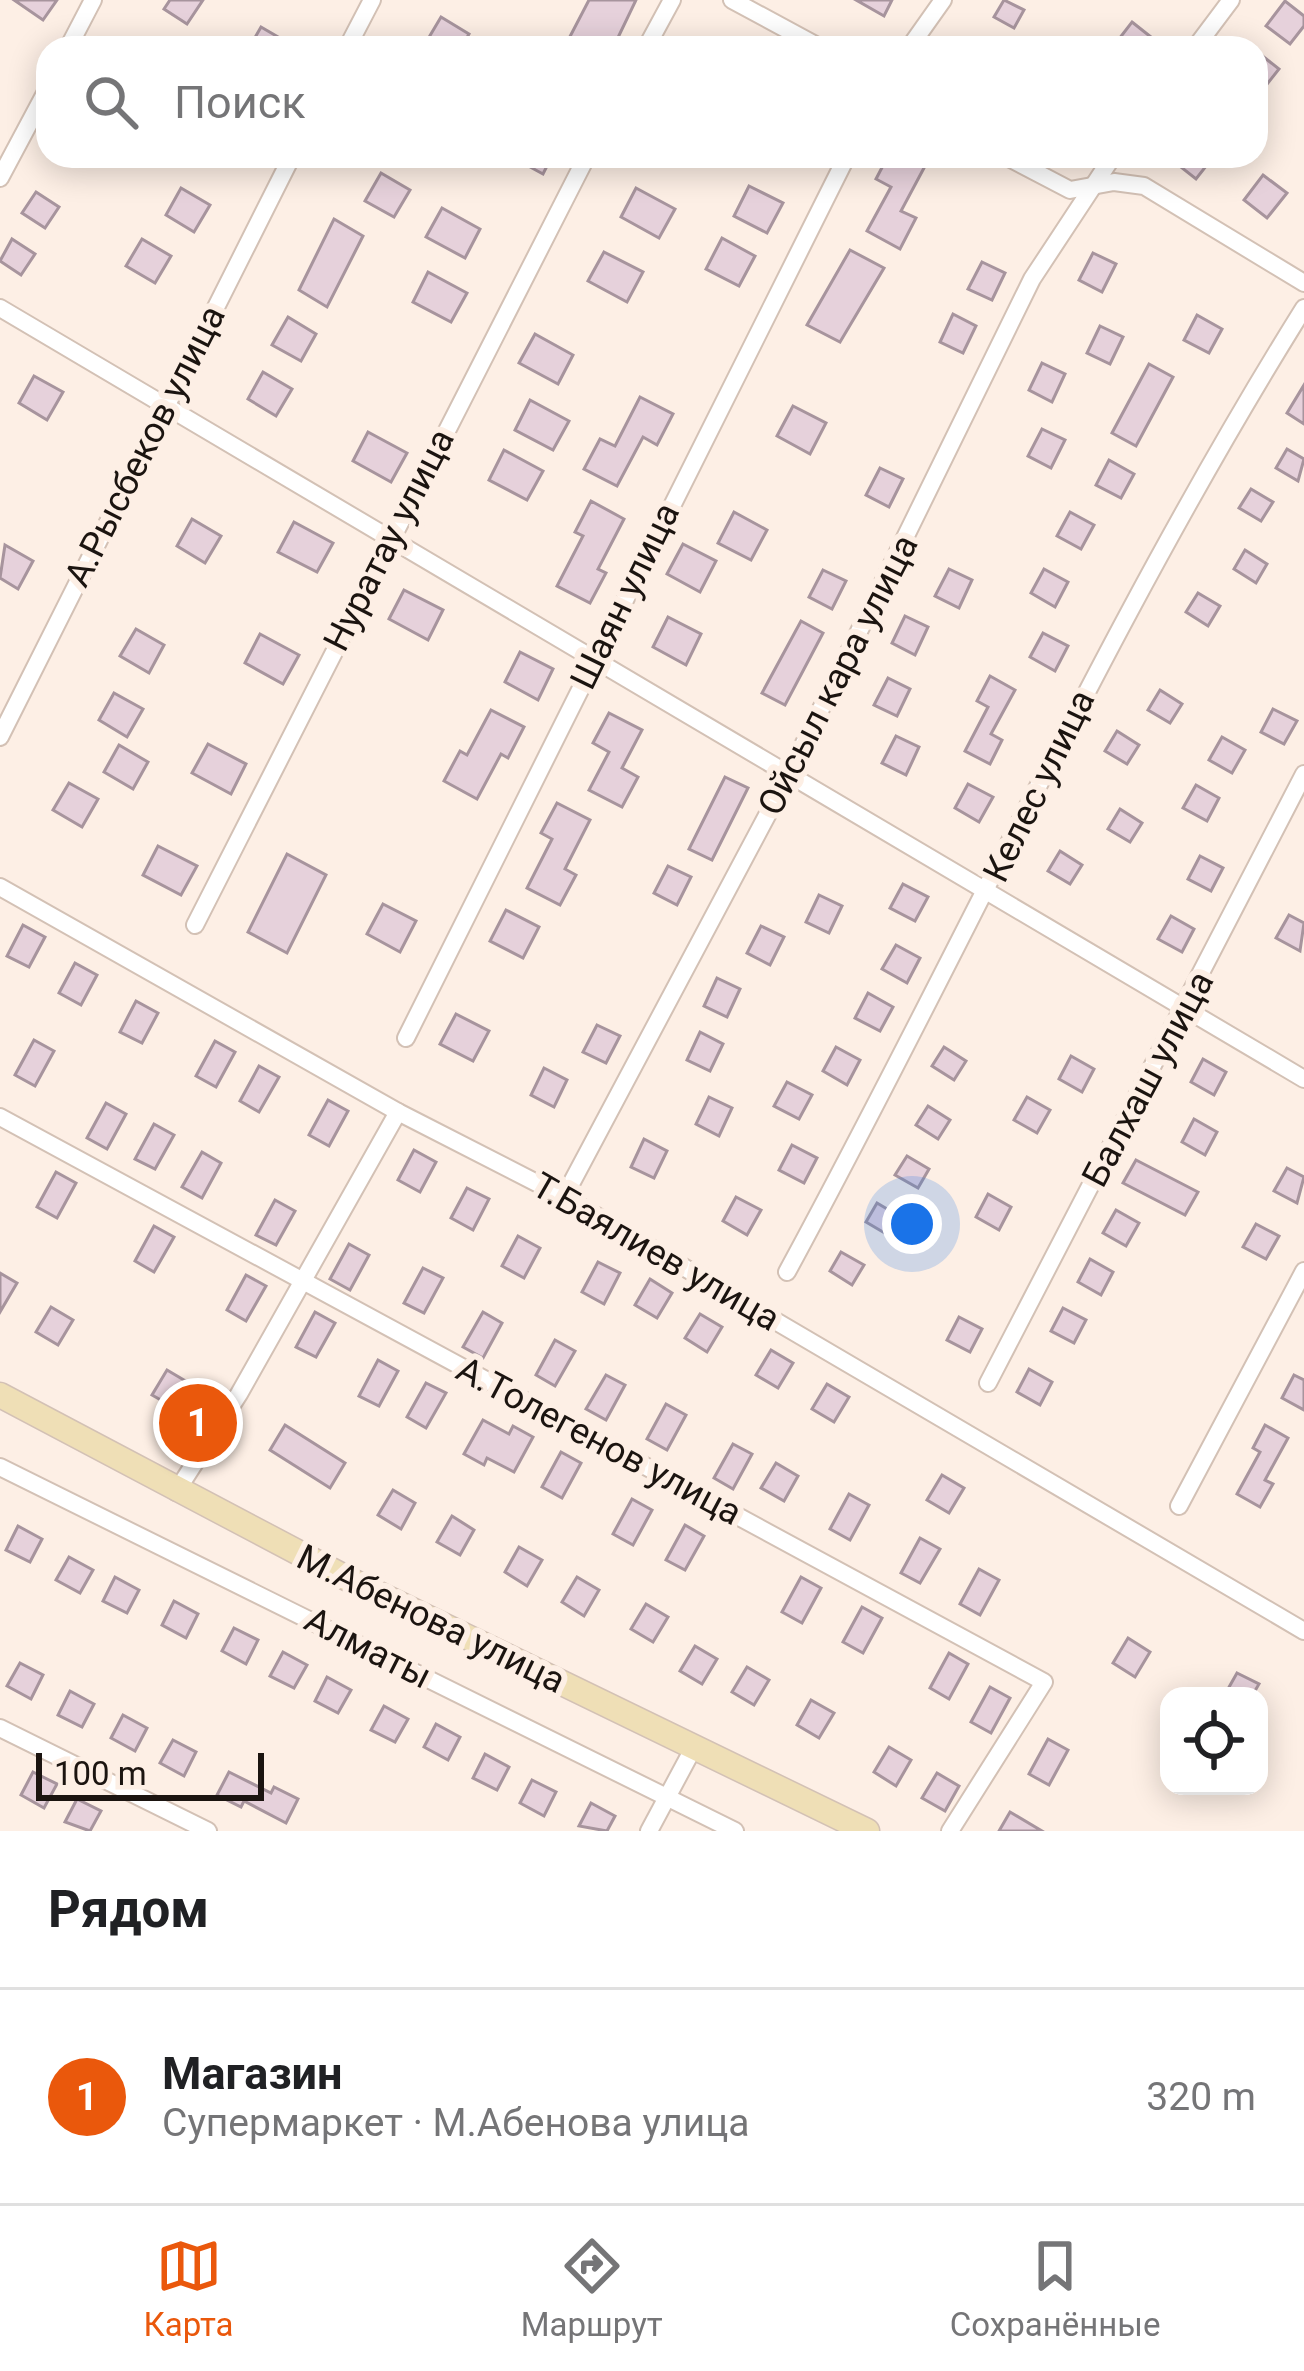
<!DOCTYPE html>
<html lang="ru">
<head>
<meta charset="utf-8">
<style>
  :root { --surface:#fff; --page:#f6f6f6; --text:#202124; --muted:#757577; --line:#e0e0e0; --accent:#ea580c }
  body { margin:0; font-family:Roboto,sans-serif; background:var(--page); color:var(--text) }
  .controls { position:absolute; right:36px; bottom:36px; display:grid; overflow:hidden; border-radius:24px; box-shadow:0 6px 30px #0003 }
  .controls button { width:108px; height:108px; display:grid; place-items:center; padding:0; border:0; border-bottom:3px solid var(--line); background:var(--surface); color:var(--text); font:60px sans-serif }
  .scale { position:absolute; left:36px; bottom:30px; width:228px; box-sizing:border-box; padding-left:12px; border:6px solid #1b1410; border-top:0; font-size:33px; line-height:42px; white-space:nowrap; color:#1b1410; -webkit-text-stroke:9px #fdefe5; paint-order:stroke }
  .you { position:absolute; left:912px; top:1224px; width:42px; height:42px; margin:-30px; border:9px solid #fff; border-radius:50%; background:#1a73e8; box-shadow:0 0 0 18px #1a73e833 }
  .badge { display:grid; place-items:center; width:78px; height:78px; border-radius:50%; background:var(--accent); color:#fff; font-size:39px; font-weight:700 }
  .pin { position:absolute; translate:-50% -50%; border:6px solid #fff; box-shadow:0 3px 12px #0006 }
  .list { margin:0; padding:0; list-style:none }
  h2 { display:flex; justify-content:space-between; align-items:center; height:156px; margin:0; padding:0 48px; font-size:51px }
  h2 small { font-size:39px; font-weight:400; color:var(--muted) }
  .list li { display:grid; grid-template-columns:78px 1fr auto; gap:36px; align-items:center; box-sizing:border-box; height:216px; padding:0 48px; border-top:3px solid var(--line) }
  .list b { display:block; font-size:45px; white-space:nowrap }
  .list p { margin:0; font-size:39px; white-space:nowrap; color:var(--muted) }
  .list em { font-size:39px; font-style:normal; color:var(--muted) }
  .icon { flex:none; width:66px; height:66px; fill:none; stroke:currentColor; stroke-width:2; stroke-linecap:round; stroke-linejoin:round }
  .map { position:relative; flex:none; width:1304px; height:1831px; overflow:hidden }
  .search { position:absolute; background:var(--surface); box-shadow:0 6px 30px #0003; left:36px; right:36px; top:36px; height:132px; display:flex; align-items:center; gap:30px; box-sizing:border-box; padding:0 42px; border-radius:36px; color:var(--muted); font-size:45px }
  .sheet { height:372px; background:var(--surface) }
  nav { display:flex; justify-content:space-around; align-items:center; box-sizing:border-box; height:168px; border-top:3px solid var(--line); background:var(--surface); font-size:33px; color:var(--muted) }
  nav a { display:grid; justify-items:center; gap:6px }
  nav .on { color:var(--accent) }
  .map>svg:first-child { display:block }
  .building { fill:#e6d1db; stroke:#a7949d; stroke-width:3 }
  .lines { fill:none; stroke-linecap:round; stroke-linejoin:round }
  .street-casing { stroke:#d3c1b5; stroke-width:20 }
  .secondary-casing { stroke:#d3c1b5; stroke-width:27 }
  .street { stroke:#fff; stroke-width:16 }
  .secondary { stroke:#efdfb6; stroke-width:24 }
  .labels { text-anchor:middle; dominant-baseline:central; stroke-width:12; stroke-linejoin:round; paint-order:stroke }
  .street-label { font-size:36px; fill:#1b1410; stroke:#fdefe5 }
</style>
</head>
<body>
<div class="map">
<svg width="1304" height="1831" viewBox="0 0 1304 1831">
  <rect width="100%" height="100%" fill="#fdefe5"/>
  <g class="building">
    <path d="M14 0H57L43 20Z"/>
    <path d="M170 0H203L187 24 164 9Z"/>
    <path d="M589 0H636L613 48H564Z"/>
    <path d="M856 0H892L884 16Z"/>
    <path d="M1004 0 1024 10 1014 28 994 17Z"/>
    <path d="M1285 1 1304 16V26L1290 44 1266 26Z"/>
    <path d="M441 17 469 34 461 48 425 44Z"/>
    <path d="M1132 22 1156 41 1150 48H1112Z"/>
    <path d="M261 27 297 48H249Z"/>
    <path d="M1256 51 1279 69 1256 98Z"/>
    <path d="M510 156H552L543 174Z"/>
    <path d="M888 156H906L925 166 901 211 916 218 900 249 867 231 891 187 876 179Z"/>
    <path d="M1167 156H1214L1196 179Z"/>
    <path d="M381 173 410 190 394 217 365 201Z"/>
    <path d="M1263 175 1287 193 1267 218 1244 200Z"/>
    <path d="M749 186 783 203 767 233 734 216Z"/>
    <path d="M181 188 210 205 194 232 166 215Z"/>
    <path d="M636 188 675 209 659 238 621 217Z"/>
    <path d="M36 192 59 207 45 228 22 213Z"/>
    <path d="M442 208 480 229 465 258 426 237Z"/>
    <path d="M334 219 363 236 327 307 299 290Z"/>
    <path d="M722 238 755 256 739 286 706 269Z"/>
    <path d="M12 239 35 254 21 275 0 261Z"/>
    <path d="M142 239 171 256 155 283 126 266Z"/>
    <path d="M850 250 884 268 840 342 807 325Z"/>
    <path d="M604 252 643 272 627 302 588 281Z"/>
    <path d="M1093 253 1116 264 1102 292 1079 280Z"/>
    <path d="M982 262 1005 273 992 300 968 289Z"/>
    <path d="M428 272 467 293 451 322 413 302Z"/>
    <path d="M953 314 976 326 963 353 940 342Z"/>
    <path d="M1197 315 1222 329 1209 353 1184 340Z"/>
    <path d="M288 317 316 334 301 361 272 345Z"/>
    <path d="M1100 326 1123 337 1110 364 1087 353Z"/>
    <path d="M535 334 573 355 558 384 519 363Z"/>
    <path d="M1042 363 1065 374 1052 402 1029 390Z"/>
    <path d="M1149 364 1173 377 1136 446 1112 433Z"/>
    <path d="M263 372 292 389 276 416 248 399Z"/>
    <path d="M34 376 63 392 47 420 19 403Z"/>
    <path d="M1304 385V424L1287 413Z"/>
    <path d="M640 397 673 414 657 445 643 437 617 486 584 469 600 439 615 446Z"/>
    <path d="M530 400 569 421 553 450 515 430Z"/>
    <path d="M793 406 826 423 810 454 777 436Z"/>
    <path d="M1042 429 1065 440 1051 468 1028 456Z"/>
    <path d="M368 432 407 453 391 482 353 461Z"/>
    <path d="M1287 449 1304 459 1298 481 1276 468Z"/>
    <path d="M504 450 543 471 527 500 489 480Z"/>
    <path d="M1109 460 1134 474 1121 498 1096 485Z"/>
    <path d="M880 468 903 479 889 507 866 495Z"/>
    <path d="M1251 489 1273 502 1261 521 1239 508Z"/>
    <path d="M591 501 624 519 598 569 606 573 590 603 557 586 583 536 575 532Z"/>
    <path d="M734 512 767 530 751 560 718 543Z"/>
    <path d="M1070 512 1094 525 1081 549 1057 536Z"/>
    <path d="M192 519 221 536 205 563 177 546Z"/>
    <path d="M294 522 333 543 317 572 278 552Z"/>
    <path d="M683 544 716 561 700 592 667 574Z"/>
    <path d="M5 545 33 561 18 589 0 578Z"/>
    <path d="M1245 550 1267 564 1256 583 1234 569Z"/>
    <path d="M949 569 972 580 959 608 935 596Z"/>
    <path d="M1044 569 1068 582 1055 607 1031 593Z"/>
    <path d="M823 570 846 581 832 609 809 597Z"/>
    <path d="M404 590 443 610 428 640 389 619Z"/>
    <path d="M1198 593 1220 606 1208 626 1186 612Z"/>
    <path d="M905 616 928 627 915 655 892 643Z"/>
    <path d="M668 617 701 634 686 665 653 647Z"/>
    <path d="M801 621 823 633 785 705 762 693Z"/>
    <path d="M136 629 164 645 149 673 120 656Z"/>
    <path d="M1043 633 1068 646 1055 671 1030 657Z"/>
    <path d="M260 634 299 655 283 684 245 663Z"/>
    <path d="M520 652 553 669 538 700 505 682Z"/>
    <path d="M990 676 1015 690 991 734 1002 740 990 764 965 751 988 707 977 701Z"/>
    <path d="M888 678 910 689 897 716 874 705Z"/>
    <path d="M1160 690 1182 704 1170 723 1148 710Z"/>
    <path d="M114 693 143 709 127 737 99 720Z"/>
    <path d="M1273 709 1297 721 1284 744 1261 732Z"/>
    <path d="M491 710 524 727 508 758 501 754 477 799 444 781 460 751 467 755Z"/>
    <path d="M609 713 642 730 622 768 638 777 622 807 589 790 609 752 593 743Z"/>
    <path d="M1117 731 1139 745 1127 764 1105 751Z"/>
    <path d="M896 736 919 747 906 775 882 763Z"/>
    <path d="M1222 737 1245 750 1232 773 1209 760Z"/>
    <path d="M208 744 246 764 231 794 192 773Z"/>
    <path d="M119 745 148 762 133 789 104 772Z"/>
    <path d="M725 777 748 788 712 860 689 849Z"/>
    <path d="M69 783 98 799 82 827 53 810Z"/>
    <path d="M968 784 993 797 979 822 955 808Z"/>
    <path d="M1196 785 1219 798 1207 821 1183 808Z"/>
    <path d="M557 803 590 820 565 869 576 875 560 905 527 888 552 839 541 833Z"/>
    <path d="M1120 809 1142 823 1130 842 1108 829Z"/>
    <path d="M158 846 197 866 181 895 143 875Z"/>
    <path d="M1060 851 1082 865 1070 884 1048 871Z"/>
    <path d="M287 854 326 875 287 953 248 932Z"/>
    <path d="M1200 856 1223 868 1211 891 1188 879Z"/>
    <path d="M668 866 691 877 677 905 654 893Z"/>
    <path d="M903 884 928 897 915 921 890 908Z"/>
    <path d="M819 895 842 906 829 933 806 922Z"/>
    <path d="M383 904 416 921 400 952 367 934Z"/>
    <path d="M506 910 539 927 523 958 490 941Z"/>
    <path d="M1289 915 1304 923 1300 951 1276 938Z"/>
    <path d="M1171 916 1194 929 1182 952 1158 939Z"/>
    <path d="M23 925 45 937 29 967 7 956Z"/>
    <path d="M761 926 784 937 770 965 747 953Z"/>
    <path d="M896 945 920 958 907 983 882 969Z"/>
    <path d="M75 963 97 975 81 1005 59 993Z"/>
    <path d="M717 978 740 989 727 1017 704 1006Z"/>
    <path d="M868 993 893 1007 880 1031 855 1018Z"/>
    <path d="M136 1001 158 1013 142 1043 120 1032Z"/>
    <path d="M456 1014 489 1031 473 1061 440 1044Z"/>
    <path d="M597 1025 620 1036 606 1063 583 1052Z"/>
    <path d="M700 1032 723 1044 710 1071 687 1060Z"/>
    <path d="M34 1040 54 1051 35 1086 15 1075Z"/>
    <path d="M215 1041 235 1052 216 1087 196 1076Z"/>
    <path d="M836 1047 860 1060 847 1085 823 1071Z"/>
    <path d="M944 1047 966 1061 954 1080 932 1066Z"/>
    <path d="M1071 1056 1094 1069 1082 1092 1059 1079Z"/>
    <path d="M1203 1059 1226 1072 1214 1095 1191 1082Z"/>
    <path d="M259 1066 279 1077 259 1112 240 1101Z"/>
    <path d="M544 1068 567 1080 554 1107 531 1095Z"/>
    <path d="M787 1082 812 1095 799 1119 774 1106Z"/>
    <path d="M709 1097 732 1108 719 1136 696 1124Z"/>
    <path d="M1027 1097 1050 1110 1037 1133 1014 1120Z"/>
    <path d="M328 1100 348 1111 329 1146 309 1135Z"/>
    <path d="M106 1103 126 1114 107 1149 87 1138Z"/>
    <path d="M928 1106 950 1120 938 1139 916 1125Z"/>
    <path d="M1194 1119 1217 1132 1205 1155 1182 1142Z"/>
    <path d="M154 1124 174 1135 155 1169 135 1159Z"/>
    <path d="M644 1139 667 1151 654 1178 631 1167Z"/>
    <path d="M792 1145 817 1158 804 1183 779 1170Z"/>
    <path d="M414 1150 436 1162 420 1192 398 1180Z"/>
    <path d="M202 1152 221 1163 202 1198 182 1187Z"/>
    <path d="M907 1156 929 1169 918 1188 895 1175Z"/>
    <path d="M1136 1160 1198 1192 1185 1215 1123 1183Z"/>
    <path d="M1287 1168 1304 1177 1297 1203 1274 1191Z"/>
    <path d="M56 1172 76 1183 57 1218 37 1207Z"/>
    <path d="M467 1188 489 1199 473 1230 451 1218Z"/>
    <path d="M988 1194 1011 1207 999 1230 976 1217Z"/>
    <path d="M736 1197 761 1210 747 1235 723 1221Z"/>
    <path d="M275 1200 295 1211 276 1245 256 1235Z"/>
    <path d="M877 1203 899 1216 888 1235 866 1222Z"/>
    <path d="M1116 1210 1139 1223 1126 1246 1103 1233Z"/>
    <path d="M1256 1224 1279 1236 1266 1259 1243 1247Z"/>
    <path d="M154 1226 174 1237 154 1272 135 1261Z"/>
    <path d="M518 1236 540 1248 524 1278 502 1266Z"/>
    <path d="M349 1244 369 1255 350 1290 330 1279Z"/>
    <path d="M841 1252 864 1265 852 1285 830 1271Z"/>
    <path d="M1090 1259 1113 1272 1101 1295 1078 1282Z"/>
    <path d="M598 1262 620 1273 604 1304 582 1292Z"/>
    <path d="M423 1268 443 1278 424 1313 404 1303Z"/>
    <path d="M0 1273 17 1283 0 1312Z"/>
    <path d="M246 1275 266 1286 246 1321 227 1310Z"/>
    <path d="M650 1279 672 1293 657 1318 635 1305Z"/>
    <path d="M51 1307 73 1320 58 1345 36 1332Z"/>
    <path d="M1063 1308 1086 1320 1074 1343 1051 1331Z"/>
    <path d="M315 1312 335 1323 316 1357 296 1347Z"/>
    <path d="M483 1312 502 1323 483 1358 463 1347Z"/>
    <path d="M700 1314 722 1327 707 1352 685 1338Z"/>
    <path d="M959 1317 982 1329 970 1352 947 1340Z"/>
    <path d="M555 1340 575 1351 555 1386 536 1375Z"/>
    <path d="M771 1350 793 1363 778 1388 756 1375Z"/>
    <path d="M378 1360 398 1371 379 1406 359 1396Z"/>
    <path d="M1029 1369 1052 1382 1040 1405 1017 1392Z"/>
    <path d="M167 1370 189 1383 175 1408 152 1395Z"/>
    <path d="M606 1375 625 1385 606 1420 586 1409Z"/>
    <path d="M1294 1375 1304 1380V1410L1282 1398Z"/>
    <path d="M426 1383 446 1393 426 1428 407 1417Z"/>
    <path d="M827 1384 849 1397 834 1422 812 1409Z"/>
    <path d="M666 1404 686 1415 667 1450 647 1439Z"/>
    <path d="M483 1420 509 1434 513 1426 533 1437 514 1472 487 1458 484 1465 464 1454Z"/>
    <path d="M285 1425 345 1463 330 1488 270 1450Z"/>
    <path d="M1265 1425 1288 1438 1265 1480 1273 1484 1260 1507 1237 1494 1260 1452 1253 1448Z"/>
    <path d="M733 1444 752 1454 733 1489 714 1478Z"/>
    <path d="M561 1452 581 1463 562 1498 542 1487Z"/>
    <path d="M776 1463 798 1476 784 1501 761 1488Z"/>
    <path d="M942 1475 964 1488 949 1513 927 1500Z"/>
    <path d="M393 1490 415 1503 401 1529 378 1515Z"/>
    <path d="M849 1494 869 1505 850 1540 830 1529Z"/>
    <path d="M632 1499 652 1510 633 1545 613 1534Z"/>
    <path d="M452 1516 474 1530 460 1555 437 1542Z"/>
    <path d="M685 1525 704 1536 685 1570 666 1560Z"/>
    <path d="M18 1526 42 1539 30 1562 6 1550Z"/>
    <path d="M920 1538 940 1549 920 1583 901 1573Z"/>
    <path d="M519 1547 542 1560 527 1586 505 1572Z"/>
    <path d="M69 1557 93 1570 80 1593 56 1580Z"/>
    <path d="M979 1569 999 1580 980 1615 960 1604Z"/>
    <path d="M115 1577 139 1590 127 1613 103 1601Z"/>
    <path d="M577 1577 599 1590 584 1616 562 1602Z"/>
    <path d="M801 1577 821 1588 802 1623 782 1612Z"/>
    <path d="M174 1601 198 1614 186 1638 162 1625Z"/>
    <path d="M646 1604 668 1617 653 1642 631 1629Z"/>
    <path d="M862 1607 882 1618 863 1653 843 1642Z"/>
    <path d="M234 1628 258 1640 246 1664 222 1651Z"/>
    <path d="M1128 1638 1150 1652 1135 1677 1113 1663Z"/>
    <path d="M695 1646 717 1659 702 1684 680 1671Z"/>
    <path d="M283 1652 307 1665 294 1688 270 1676Z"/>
    <path d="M949 1653 968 1664 949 1699 930 1688Z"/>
    <path d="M20 1663 43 1675 31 1699 7 1686Z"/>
    <path d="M747 1667 769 1680 754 1705 732 1692Z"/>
    <path d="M1237 1673 1259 1684 1252 1696H1224Z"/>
    <path d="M327 1677 351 1690 338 1713 315 1701Z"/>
    <path d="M990 1687 1010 1698 991 1733 971 1722Z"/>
    <path d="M70 1691 94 1704 82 1727 58 1715Z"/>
    <path d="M811 1700 834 1713 819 1738 797 1725Z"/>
    <path d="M384 1706 408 1719 395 1742 371 1730Z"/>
    <path d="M123 1715 147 1728 135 1751 111 1738Z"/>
    <path d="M436 1724 460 1737 448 1760 424 1747Z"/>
    <path d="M1048 1739 1068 1750 1049 1785 1029 1774Z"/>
    <path d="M173 1740 196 1752 184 1776 160 1763Z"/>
    <path d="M889 1747 911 1760 896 1786 874 1772Z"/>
    <path d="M485 1754 509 1767 497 1790 473 1778Z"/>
    <path d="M33 1772 57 1784 44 1808 21 1795Z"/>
    <path d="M229 1772 271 1793 274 1787 298 1799 286 1823 244 1801 241 1807 217 1795Z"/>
    <path d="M937 1773 959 1786 945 1811 922 1798Z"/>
    <path d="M532 1780 556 1792 544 1816 520 1803Z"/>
    <path d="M77 1799 101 1811 90 1831 65 1822Z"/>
    <path d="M591 1803 615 1816 607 1831 579 1826Z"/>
    <path d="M1010 1812 1042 1831H999Z"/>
  </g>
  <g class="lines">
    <g class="street-casing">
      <g id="street">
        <path d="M732 0 821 48"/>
        <path d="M68 48 93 0"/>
        <path d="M347 48 372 0"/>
        <path d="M646 48 672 0"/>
        <path d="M909 48 943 0"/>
        <path d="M1195 48 1231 0"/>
        <path d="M1005 156 1070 190 1114 182 1144 186 1304 283"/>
        <path d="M0 178 48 88"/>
        <path d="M0 308 1304 1079"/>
        <path d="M0 737 292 156"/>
        <path d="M0 887 398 1112 564 1197 1304 1631"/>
        <path d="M195 925 587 156"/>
        <path d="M406 1038 847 156"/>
        <path d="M0 1117 1044 1682 950 1831"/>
        <path d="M564 1197 788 776 1032 279 1113 156"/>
        <path d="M787 1272C961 952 1110 618 1304 308"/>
        <path d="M988 1383 1304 774"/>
        <path d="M0 1467 735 1831"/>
        <path d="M176 1492 239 1394 398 1112"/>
        <path d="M1179 1506 1304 1271"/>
        <path d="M0 1728 208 1831"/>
        <path d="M649 1831 694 1747"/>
      </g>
    </g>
    <g class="secondary-casing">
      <path id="secondary" d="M0 1395 352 1581 867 1831"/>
    </g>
    <use href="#street" class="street"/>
    <use href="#secondary" class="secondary"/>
  </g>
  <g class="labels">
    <g class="street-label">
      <text transform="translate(145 446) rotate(-63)">А.Рысбеков улица</text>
      <text transform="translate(389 540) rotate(-63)">Нуратау улица</text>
      <text transform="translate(625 596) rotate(-64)">Шаян улица</text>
      <text transform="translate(838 675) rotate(-63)">Ойсыл кара улица</text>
      <text transform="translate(1039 786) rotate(-64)">Келес улица</text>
      <text transform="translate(1148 1079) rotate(-62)">Балхаш улица</text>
      <text transform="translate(656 1252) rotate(30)">Т.Баялиев улица</text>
      <text transform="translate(599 1441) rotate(28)">А.Толегенов улица</text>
      <text transform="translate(431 1619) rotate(26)">М.Абенова улица</text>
      <text transform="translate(368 1648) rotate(27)">Алматы</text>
    </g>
  </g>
</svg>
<div class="controls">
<button><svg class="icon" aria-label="locate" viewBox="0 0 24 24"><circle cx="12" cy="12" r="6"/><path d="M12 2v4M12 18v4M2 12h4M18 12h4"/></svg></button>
</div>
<div class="scale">100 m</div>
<div class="you"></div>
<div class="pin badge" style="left:198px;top:1423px">1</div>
<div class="search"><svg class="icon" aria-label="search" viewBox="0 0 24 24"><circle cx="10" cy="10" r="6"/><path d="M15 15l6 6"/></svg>Поиск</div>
</div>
<section class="sheet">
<h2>Рядом<small></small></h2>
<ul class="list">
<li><span class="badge">1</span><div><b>Магазин</b><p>Супермаркет · М.Абенова улица</p></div><em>320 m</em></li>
</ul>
</section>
<nav>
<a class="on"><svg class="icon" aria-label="map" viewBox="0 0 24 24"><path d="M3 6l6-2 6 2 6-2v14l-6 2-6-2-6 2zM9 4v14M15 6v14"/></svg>Карта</a>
<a><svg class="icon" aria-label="directions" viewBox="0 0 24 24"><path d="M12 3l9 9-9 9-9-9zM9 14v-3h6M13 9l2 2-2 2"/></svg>Маршрут</a>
<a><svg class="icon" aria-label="saved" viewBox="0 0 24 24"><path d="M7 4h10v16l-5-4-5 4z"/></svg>Сохранённые</a>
</nav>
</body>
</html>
